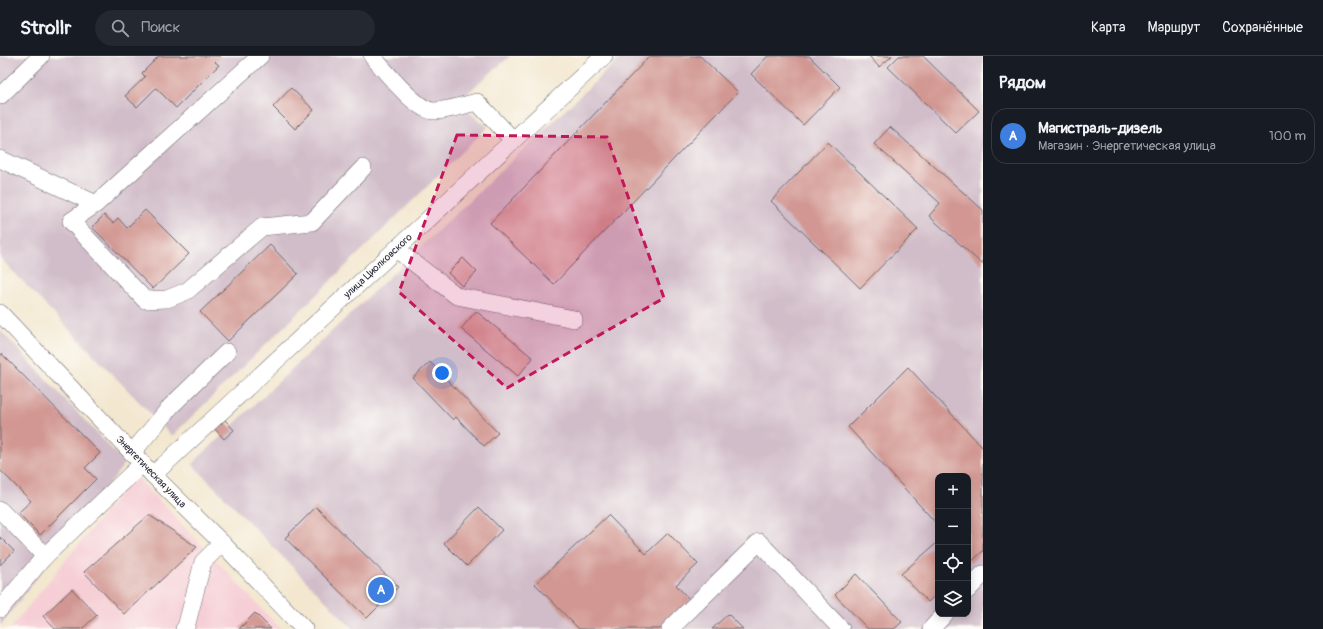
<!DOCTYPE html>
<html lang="ru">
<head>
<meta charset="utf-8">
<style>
  :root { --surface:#171b24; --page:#242831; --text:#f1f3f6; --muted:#9ea1a6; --line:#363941; --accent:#1f6fb2 }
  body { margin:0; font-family:Pangolin,sans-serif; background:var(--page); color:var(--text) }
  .controls { position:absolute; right:12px; bottom:12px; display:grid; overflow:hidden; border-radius:8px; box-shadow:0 2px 10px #0003 }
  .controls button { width:36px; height:36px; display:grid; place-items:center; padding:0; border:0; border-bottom:1px solid var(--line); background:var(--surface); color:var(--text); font:20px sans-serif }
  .you { position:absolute; left:442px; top:317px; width:14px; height:14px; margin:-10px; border:3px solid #fff; border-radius:50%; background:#1a73e8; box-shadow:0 0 0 6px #1a73e833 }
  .badge { display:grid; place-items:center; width:26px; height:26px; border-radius:50%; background:var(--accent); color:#fff; font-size:13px; font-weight:700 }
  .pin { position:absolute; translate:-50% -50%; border:2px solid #fff; box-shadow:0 1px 4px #0006 }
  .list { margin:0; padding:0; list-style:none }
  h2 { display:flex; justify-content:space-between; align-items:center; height:52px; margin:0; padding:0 16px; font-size:17px }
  h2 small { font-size:13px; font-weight:400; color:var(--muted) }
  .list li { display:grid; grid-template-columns:26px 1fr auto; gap:12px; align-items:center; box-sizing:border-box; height:56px; margin:0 8px 8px; padding:0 8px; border:1px solid var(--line); border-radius:16px }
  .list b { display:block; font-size:15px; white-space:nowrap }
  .list p { margin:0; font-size:13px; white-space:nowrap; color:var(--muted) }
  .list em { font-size:13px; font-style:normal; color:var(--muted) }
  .icon { flex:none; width:22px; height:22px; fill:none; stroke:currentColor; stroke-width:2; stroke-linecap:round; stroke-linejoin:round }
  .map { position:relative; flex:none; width:983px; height:573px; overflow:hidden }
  header { display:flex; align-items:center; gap:24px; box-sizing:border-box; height:56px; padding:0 20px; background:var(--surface); border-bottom:1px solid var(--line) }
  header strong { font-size:19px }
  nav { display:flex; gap:22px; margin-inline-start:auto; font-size:14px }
  .search { width:280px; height:36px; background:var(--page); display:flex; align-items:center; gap:10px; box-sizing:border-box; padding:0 14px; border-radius:22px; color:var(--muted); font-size:15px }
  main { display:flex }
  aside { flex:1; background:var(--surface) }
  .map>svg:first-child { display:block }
  .built { fill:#f6cfd6 }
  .industrial { fill:#d1bdc9; fill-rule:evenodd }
  .building { fill:#d29792 }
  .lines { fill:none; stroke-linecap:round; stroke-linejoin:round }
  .minor-casing { stroke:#6b676f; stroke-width:18 }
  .minor { stroke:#fff; stroke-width:17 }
  .marked { fill:#c2185b; fill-opacity:0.2; stroke:#c2185b; stroke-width:3; stroke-dasharray:8 5; stroke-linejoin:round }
  .labels { text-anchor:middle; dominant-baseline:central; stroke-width:3.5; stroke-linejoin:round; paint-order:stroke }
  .street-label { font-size:10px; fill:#22223b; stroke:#fdfcf7 }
</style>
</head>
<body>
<header>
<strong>Strollr</strong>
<div class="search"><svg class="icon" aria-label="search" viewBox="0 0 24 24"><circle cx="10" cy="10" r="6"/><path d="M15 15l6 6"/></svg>Поиск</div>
<nav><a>Карта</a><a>Маршрут</a><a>Сохранённые</a></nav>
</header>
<main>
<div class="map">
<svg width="983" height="573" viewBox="0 0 983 573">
  <rect width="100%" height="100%" fill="#fdfcf7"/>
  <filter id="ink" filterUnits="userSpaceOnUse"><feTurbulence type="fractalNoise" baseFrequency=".025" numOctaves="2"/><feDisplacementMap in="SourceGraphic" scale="8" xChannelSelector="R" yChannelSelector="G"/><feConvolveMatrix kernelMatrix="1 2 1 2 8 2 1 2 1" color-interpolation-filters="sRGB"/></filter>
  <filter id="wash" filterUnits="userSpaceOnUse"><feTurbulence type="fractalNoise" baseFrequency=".012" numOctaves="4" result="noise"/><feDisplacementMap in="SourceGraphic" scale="16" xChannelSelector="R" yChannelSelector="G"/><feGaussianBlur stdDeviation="0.9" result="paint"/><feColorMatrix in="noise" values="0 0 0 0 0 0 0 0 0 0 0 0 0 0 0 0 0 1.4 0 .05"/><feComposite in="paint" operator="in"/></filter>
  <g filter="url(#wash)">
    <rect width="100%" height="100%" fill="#f3e7cf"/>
    <path class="built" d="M135 419 281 573H10Z"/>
    <g class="industrial">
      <path d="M0 0H510L464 40 466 54 488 71 172 380 0 202Z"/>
      <path d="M622 0H983V573H353L192 408ZM938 420H968V558H938Z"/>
      <path d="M0 274 125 407 0 570Z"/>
    </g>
    <g id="blocks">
      <g class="building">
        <path d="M159 0H221L215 6 219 9 176 52 156 32 137 51 125 40 145 21 142 17Z"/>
        <path d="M650 0H700L738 36 554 228 490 167Z"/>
        <path d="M768 0H809L840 31 803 69 751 18Z"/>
        <path d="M869 0H892L879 11Z"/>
        <path d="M899 0H923L979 55 956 77 888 11Z"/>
        <path d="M291 32 314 54 295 73 273 51Z"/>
        <path d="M890 71 983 154V209L929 160 940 147 874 88Z"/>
        <path d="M828 86 918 173 860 232 771 145Z"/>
        <path d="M145 154 189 198 153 233 92 171 104 159 113 167 118 162 127 172Z"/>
        <path d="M270 189 298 218 228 285 200 256Z"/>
        <path d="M463 202 477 216 462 230 448 217Z"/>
        <path d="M476 255 533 302 518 320 461 273Z"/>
        <path d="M2 298 100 397 85 412 96 423 40 479 18 457 31 445 0 414V300Z"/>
        <path d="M430 306 498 377 484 390 456 361 453 364 413 322Z"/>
        <path d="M908 311 983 392V495L968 509V420H938V469L848 371Z"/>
        <path d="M225 364 234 374 224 383 215 373Z"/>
        <path d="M316 451 398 531 367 562 285 482Z"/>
        <path d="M479 451 502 474 467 510 444 487Z"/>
        <path d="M149 459 197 491 124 558 84 516Z"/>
        <path d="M608 459 646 498 668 477 698 508 676 529 690 544 660 573H579L535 528Z"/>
        <path d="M0 481 14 495 0 509Z"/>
        <path d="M938 486V537L928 546 901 518Z"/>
        <path d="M856 518 902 566 894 573H868L835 539Z"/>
        <path d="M72 533 97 559 82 573H55L43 560Z"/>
        <path d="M255 557 271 573H239Z"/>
        <path d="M728 558 743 573H712Z"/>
      </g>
    </g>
  </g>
  <g filter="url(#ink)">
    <use href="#blocks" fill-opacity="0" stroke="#6b676f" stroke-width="1"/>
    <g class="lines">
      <g class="minor-casing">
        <g id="minor">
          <path d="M260 0 96 148 71 165 145 244 167 243 187 235 262 171 312 166 363 112"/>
          <path d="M372 0C384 13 416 55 434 55 448 55 463 49 477 46L513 84"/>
          <path d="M0 40 41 0"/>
          <path d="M0 103 96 148"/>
          <path d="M396 193 457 240 574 263"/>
          <path d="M0 257 153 419 222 487 304 573"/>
          <path d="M132 397 171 350 227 296"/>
          <path d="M153 419 604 0"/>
          <path d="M0 454 45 500 142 408"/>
          <path d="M968 534 983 518"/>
          <path d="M0 553 45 500"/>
          <path d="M184 573 186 571 203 506 222 487"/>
          <path d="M670 573 759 486 841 573"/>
          <path d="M931 573 945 558"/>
        </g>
      </g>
      <use href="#minor" class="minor"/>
    </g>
  </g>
  <path class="marked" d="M457 79 607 81 664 242 507 332 399 236Z"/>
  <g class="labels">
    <g class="street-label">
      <text transform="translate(378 210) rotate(-43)">улица Циолковского</text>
      <text transform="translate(151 416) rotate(46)">Энергетическая улица</text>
    </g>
  </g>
</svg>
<div class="controls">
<button>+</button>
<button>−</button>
<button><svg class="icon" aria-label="locate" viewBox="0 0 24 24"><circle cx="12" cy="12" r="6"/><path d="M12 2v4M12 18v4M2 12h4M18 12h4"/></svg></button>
<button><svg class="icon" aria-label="layers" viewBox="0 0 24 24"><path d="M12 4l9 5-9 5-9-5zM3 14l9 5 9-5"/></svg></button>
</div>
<div class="you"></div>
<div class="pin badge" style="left:381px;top:534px;background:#3f7fe0">A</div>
</div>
<aside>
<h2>Рядом<small></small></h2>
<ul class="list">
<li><span class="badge" style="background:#3f7fe0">A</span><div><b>Магистраль-дизель</b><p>Магазин · Энергетическая улица</p></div><em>100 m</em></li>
</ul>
</aside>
</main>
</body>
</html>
